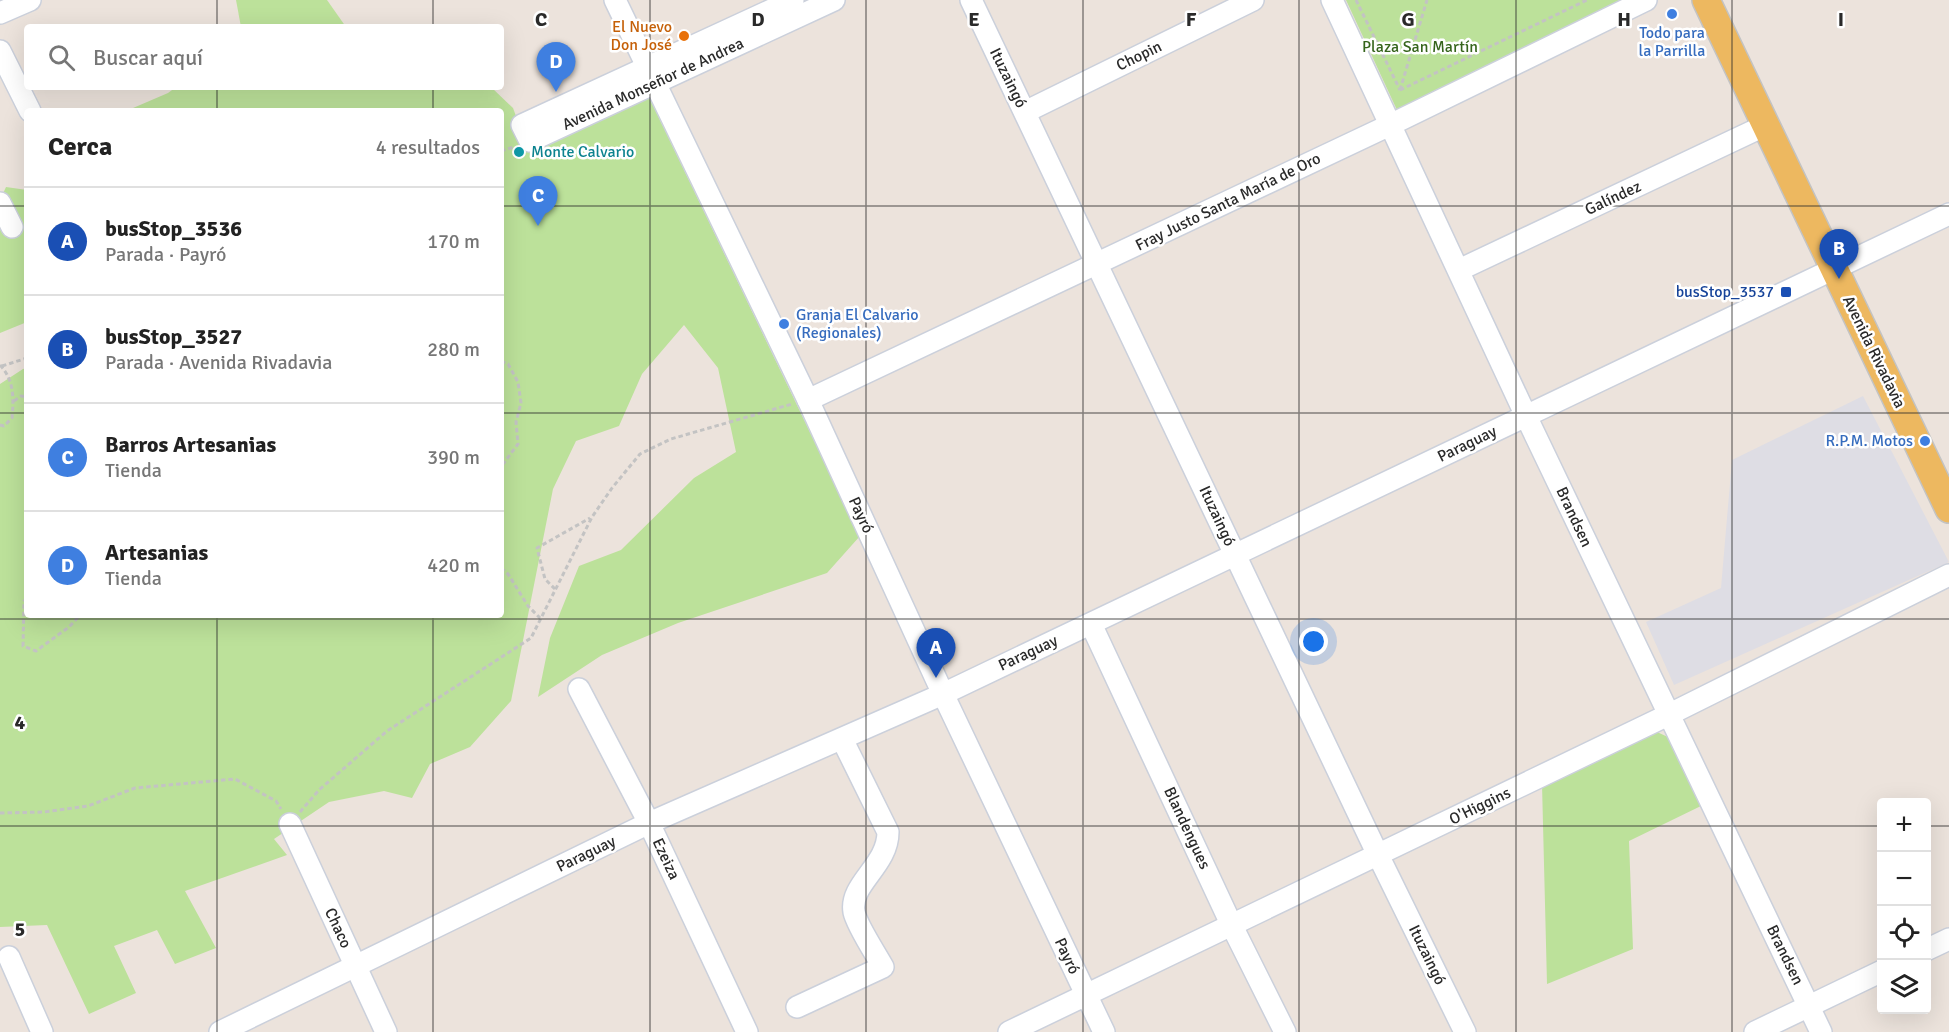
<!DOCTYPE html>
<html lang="es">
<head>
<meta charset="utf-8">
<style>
  :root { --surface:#fff; --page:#f2f2f2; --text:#222; --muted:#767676; --line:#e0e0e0; --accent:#0f766e }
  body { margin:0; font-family:Signika,sans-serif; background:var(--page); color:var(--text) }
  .controls { position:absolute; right:18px; bottom:18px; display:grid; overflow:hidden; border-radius:6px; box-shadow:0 6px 24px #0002 }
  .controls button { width:54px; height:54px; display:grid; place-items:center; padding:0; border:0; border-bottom:2px solid var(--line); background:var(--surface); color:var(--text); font:30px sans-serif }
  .you { position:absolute; left:1314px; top:642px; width:21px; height:21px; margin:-15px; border:4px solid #fff; border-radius:50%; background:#1a73e8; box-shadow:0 0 0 9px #1a73e833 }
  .badge { display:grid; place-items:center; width:39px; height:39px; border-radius:50%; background:var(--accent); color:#fff; font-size:20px; font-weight:700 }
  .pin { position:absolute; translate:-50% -50px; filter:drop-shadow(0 2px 3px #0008) }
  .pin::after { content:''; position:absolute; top:32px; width:21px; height:18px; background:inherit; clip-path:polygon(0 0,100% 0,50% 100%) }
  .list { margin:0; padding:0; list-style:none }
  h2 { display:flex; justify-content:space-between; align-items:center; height:78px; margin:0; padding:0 24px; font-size:26px }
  h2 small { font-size:20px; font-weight:400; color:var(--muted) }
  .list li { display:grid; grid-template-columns:39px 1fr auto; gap:18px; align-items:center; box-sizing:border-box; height:108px; padding:0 24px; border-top:2px solid var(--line) }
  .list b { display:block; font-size:22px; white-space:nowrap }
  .list p { margin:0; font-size:20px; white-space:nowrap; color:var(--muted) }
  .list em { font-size:20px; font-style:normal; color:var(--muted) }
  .icon { flex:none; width:33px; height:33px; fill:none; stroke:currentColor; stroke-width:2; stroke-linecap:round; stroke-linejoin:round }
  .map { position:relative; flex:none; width:1949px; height:1032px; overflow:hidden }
  .search { position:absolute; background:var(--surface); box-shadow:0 6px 24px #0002; left:24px; top:24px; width:480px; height:66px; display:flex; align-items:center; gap:15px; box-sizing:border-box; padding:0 21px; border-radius:6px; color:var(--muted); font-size:22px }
  .panel { position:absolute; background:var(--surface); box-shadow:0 6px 24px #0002; left:24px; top:108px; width:480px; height:510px; border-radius:6px }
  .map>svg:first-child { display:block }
  .industrial { fill:#dedde4 }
  .green { fill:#bce19a }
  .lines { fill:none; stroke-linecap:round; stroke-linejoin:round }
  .minor-casing { stroke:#cbd0db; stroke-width:24 }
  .major-casing { stroke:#c3c3c3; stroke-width:30 }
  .path { stroke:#c3c3c3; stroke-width:3; stroke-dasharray:4.5 3; stroke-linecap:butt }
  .minor { stroke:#fff; stroke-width:21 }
  .major { stroke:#edb860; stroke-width:27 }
  .grid { fill:none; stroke:#2a2a2a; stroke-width:1.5; stroke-opacity:0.55 }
  .shop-dot { fill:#3f7fe0; stroke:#fff; stroke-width:2 }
  .food-dot { fill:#e8710a; stroke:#fff; stroke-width:2 }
  .culture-dot { fill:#0f9aa8; stroke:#fff; stroke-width:2 }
  .transit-dot { fill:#1a4fb4; stroke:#fff; stroke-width:2 }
  .labels { text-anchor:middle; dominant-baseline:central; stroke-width:5; stroke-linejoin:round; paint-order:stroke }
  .food-label { font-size:16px; fill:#c56008; stroke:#fff; text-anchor:end }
  .shop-label { font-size:16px; fill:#366cbe; stroke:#fff }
  .park-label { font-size:16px; fill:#36651c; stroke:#fff }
  .street-label { font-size:16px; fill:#2a2a2a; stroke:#fff }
  .culture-label { font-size:16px; fill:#0d838f; stroke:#fff; text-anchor:start }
  .transit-label { font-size:16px; fill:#164399; stroke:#fff; text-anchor:end }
  .grid-label { font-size:20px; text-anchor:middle; font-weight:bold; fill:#2a2a2a; stroke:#fff; stroke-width:5; stroke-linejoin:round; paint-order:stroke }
</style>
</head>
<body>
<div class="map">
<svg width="1949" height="1032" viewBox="0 0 1949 1032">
  <rect width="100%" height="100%" fill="#ece3dc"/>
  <path class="industrial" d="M1863 396 1949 562 1674 685 1646 622 1721 588 1732 460Z"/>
  <g class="green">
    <path d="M236 0H327L346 27H241Z"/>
    <path d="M1346 0H1625L1397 110Z"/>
    <path d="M176 87H491L513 108 530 154 648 95 860 536 827 573 678 623 602 655 538 697 550 638 579 566 621 550 694 478 736 452 718 368 684 325 642 374 619 426 576 441 553 489 511 701 470 747 430 764 412 798 384 791 329 802 274 839 287 855 185 891 216 948 175 964 157 930 114 946 136 993 89 1014 47 925 0 927V384L23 369 27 368V615H501V111H126L168 93Z"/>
    <path d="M6 187 27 190V322L0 333V200Z"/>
    <path d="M1657 732 1670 738 1703 805 1629 841 1633 949 1547 984 1542 784Z"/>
  </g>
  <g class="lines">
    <g class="minor-casing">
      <g id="minor">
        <path d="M615 0 808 400 943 694 1104 1032"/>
        <path d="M793 0 522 125 530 141 834 0"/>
        <path d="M971 0 1378 855 1465 1032"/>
        <path d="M1332 0 1526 416 1821 1032"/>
        <path d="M0 13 30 0"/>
        <path d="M0 51 30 111"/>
        <path d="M1025 112 1253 0"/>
        <path d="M0 203 12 227"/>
        <path d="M1459 270 1766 125"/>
        <path d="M808 400 1392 124 1646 0"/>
        <path d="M1091 624 1232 926 1285 1032"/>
        <path d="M579 689 649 823 747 1032"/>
        <path d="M290 824 386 1032"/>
        <path d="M1926 950 1949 939"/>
        <path d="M9 957 42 1032"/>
        <path d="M797 1007 883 967C876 954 857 926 854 912 849 884 888 866 888 832L842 739"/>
        <path d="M220 1032 649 823 943 694 1949 214"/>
        <path d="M1009 1032 1668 715 1949 575"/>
        <path d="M1755 1032 1882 971"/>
      </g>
    </g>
    <g class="major-casing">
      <path id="major" d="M1706 0 1949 509"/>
    </g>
    <g class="path">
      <path d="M1356 0 1400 90"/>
      <path d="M1400 90 1587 0"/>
      <path d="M1400 90 1427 0"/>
      <path d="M501 151 514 147"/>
      <path d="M501 361 508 364 518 382 521 403 516 422 518 444 503 464"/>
      <path d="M0 365C14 380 14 398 12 418L4 426 0 425"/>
      <path d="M2 366 27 358"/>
      <path d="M14 401 21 396 27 397"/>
      <path d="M501 568 508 574 528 606 540 618"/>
      <path d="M555 589 545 579 537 548 590 518"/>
      <path d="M27 598 24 601 23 646 36 651 69 627 80 615"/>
      <path d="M300 812 319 790 387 731 531 638 592 517 612 488 640 454 671 439 792 404"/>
      <path d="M0 813 44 812 88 806 135 788 235 779 276 801 281 809"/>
    </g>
    <use href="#minor" class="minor"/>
    <use href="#major" class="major"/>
  </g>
  <path class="grid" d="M217 0V27M433 0V27M650 0V1032M866 0V1032M1083 0V1032M1299 0V1032M1516 0V1032M1732 0V1032M217 87V111M433 87V111M0 206H27M501 206H1949M0 413H27M501 413H1949M217 615V1032M433 615V1032M0 619H1949M0 826H1882M1926 826H1949"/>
  <g class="shop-dot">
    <circle cx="1672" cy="14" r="6"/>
    <circle cx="784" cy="324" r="6"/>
    <circle cx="1925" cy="441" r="6"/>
  </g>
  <circle class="food-dot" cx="684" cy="36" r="6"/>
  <circle class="culture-dot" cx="519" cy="152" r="6"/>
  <rect class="transit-dot" x="1780" y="286" width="12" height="12" rx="3"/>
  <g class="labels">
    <g class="food-label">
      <text x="672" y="27">El Nuevo<tspan x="672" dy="18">Don José</tspan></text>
    </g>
    <g class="shop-label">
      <text x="1672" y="33">Todo para<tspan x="1672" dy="18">la Parrilla</tspan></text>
      <text x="796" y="315" text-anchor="start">Granja El Calvario<tspan x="796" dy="18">(Regionales)</tspan></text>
      <text x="1913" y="441" text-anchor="end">R.P.M. Motos</text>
    </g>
    <g class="park-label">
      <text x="1420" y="47">Plaza San Martín</text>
    </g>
    <g class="street-label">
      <text transform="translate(1139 56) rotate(-26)">Chopin</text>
      <text transform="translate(1008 78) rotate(64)">Ituzaingó</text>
      <text transform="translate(653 84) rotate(-25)">Avenida Monseñor de Andrea</text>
      <text transform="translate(1613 198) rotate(-25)">Galíndez</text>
      <text transform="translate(1228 202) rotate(-26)">Fray Justo Santa María de Oro</text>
      <text transform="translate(1874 352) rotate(64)">Avenida Rivadavia</text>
      <text transform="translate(1467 444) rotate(-26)">Paraguay</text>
      <text transform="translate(861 515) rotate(65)">Payró</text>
      <text transform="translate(1217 516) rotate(65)">Ituzaingó</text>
      <text transform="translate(1574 517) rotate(65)">Brandsen</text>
      <text transform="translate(1028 653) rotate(-25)">Paraguay</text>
      <text transform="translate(1480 806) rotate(-26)">O'Higgins</text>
      <text transform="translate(1187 828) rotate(65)">Blandengues</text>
      <text transform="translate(586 854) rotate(-26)">Paraguay</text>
      <text transform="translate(666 859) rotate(65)">Ezeiza</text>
      <text transform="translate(338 928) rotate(65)">Chaco</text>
      <text transform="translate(1427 955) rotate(64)">Ituzaingó</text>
      <text transform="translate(1785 955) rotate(64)">Brandsen</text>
      <text transform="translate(1067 956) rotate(65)">Payró</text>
    </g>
    <g class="culture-label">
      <text x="531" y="152">Monte Calvario</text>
    </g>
    <g class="transit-label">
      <text x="1774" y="292">busStop_3537</text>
    </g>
  </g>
  <g class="grid-label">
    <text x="541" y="26">C</text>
    <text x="758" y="26">D</text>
    <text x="974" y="26">E</text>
    <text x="1191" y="26">F</text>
    <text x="1408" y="26">G</text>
    <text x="1624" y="26">H</text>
    <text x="1841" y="26">I</text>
    <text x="20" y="729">4</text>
    <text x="20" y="936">5</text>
  </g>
</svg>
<div class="controls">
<button>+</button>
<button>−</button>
<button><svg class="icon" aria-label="locate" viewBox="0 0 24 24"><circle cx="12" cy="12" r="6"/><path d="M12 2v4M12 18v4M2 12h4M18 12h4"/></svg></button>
<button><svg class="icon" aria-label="layers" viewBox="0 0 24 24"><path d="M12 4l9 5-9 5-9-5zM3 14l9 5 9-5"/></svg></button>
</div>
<div class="you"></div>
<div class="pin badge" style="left:936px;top:678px;background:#1a4fb4">A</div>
<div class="pin badge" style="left:1839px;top:279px;background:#1a4fb4">B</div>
<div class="pin badge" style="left:538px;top:226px;background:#3f7fe0">C</div>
<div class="pin badge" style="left:556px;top:92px;background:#3f7fe0">D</div>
<div class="search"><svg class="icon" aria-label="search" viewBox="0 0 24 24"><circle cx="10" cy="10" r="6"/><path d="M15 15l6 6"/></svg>Buscar aquí</div>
<section class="panel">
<h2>Cerca<small>4 resultados</small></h2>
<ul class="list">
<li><span class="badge" style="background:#1a4fb4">A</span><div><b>busStop_3536</b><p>Parada · Payró</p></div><em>170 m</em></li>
<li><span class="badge" style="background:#1a4fb4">B</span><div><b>busStop_3527</b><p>Parada · Avenida Rivadavia</p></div><em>280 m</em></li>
<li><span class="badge" style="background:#3f7fe0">C</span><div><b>Barros Artesanias</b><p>Tienda</p></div><em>390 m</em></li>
<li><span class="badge" style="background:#3f7fe0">D</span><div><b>Artesanias</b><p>Tienda</p></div><em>420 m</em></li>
</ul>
</section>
</div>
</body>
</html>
